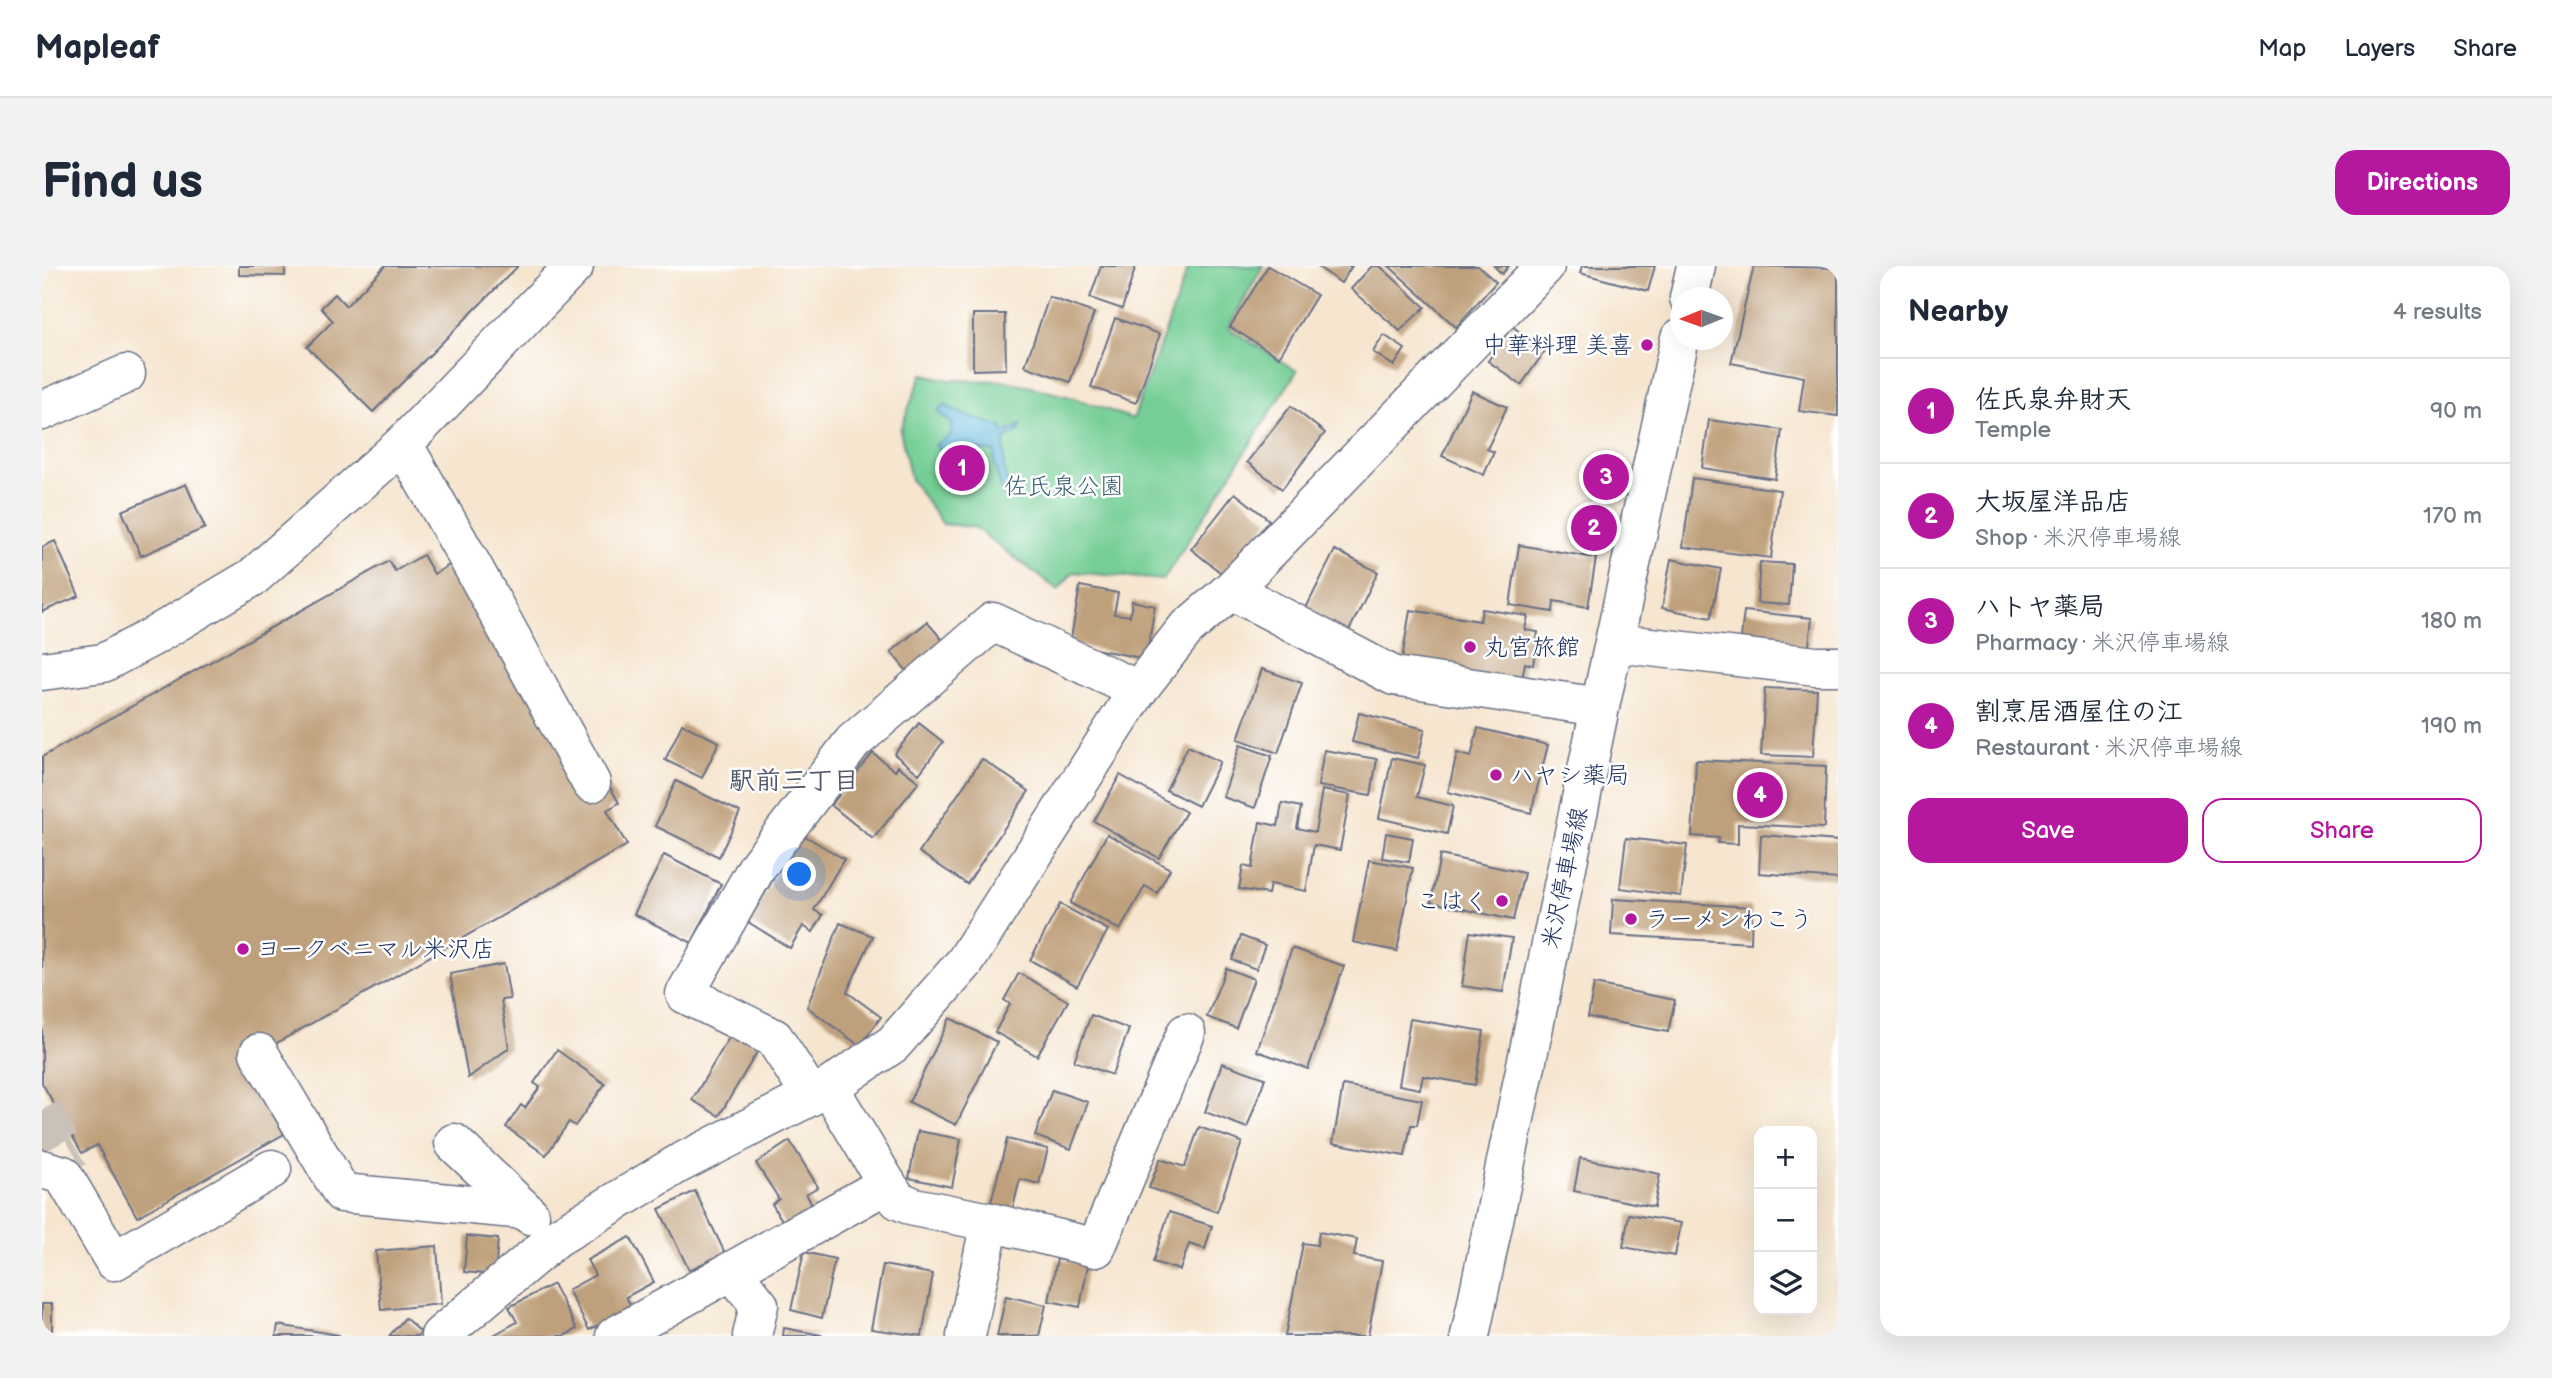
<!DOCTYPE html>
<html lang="en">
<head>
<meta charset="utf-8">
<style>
  :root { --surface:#fff; --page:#f2f2f3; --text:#1f2937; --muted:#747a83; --line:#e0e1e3; --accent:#b5179e }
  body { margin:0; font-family:"Balsamiq Sans","Klee One",sans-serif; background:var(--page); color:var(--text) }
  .controls { position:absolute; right:21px; bottom:21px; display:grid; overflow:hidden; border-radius:14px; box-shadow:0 7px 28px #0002 }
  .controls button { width:63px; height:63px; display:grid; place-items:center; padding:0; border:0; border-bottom:2px solid var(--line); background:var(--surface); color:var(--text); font:35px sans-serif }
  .compass { position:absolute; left:1628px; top:21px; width:63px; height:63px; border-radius:50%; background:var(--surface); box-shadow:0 7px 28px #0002; rotate:269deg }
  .you { position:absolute; left:758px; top:609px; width:24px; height:24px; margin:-18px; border:5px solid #fff; border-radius:50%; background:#1a73e8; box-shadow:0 0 0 10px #1a73e833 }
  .badge { display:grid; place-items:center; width:46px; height:46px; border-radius:50%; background:var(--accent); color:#fff; font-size:23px; font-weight:700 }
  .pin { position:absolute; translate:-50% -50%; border:4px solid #fff; box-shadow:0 2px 7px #0006 }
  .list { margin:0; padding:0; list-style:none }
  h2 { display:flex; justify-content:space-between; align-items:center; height:91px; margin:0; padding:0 28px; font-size:30px }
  h2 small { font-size:23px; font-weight:400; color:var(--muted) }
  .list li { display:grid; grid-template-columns:46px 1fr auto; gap:21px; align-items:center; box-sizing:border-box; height:105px; padding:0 28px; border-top:2px solid var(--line) }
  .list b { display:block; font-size:26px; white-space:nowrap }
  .list p { margin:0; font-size:23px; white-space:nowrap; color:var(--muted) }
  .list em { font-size:23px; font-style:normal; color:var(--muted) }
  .actions { display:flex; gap:14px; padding:21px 28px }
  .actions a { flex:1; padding:16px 0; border:2px solid var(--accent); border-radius:21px; text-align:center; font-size:24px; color:var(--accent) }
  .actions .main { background:var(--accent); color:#fff }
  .icon { flex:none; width:38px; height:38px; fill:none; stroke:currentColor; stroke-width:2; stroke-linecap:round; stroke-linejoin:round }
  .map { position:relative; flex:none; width:1796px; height:1070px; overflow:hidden; border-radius:21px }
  header { display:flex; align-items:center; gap:42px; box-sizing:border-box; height:98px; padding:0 35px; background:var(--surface); border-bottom:2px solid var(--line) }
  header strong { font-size:33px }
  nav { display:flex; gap:38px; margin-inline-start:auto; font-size:24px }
  .intro { display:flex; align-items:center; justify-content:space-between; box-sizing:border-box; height:168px; padding:0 42px }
  h1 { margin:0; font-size:49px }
  .button { padding:18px 32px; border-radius:21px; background:var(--accent); color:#fff; font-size:24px; font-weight:700 }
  main { display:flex; gap:42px; padding:0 42px }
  aside { flex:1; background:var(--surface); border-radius:21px; box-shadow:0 7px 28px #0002 }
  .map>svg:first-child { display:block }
  .green { fill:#74ce95; stroke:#487e7a; stroke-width:2 }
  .water { fill:#5bb7d9; stroke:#3b739c; stroke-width:2 }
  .building { fill:#bfa07b }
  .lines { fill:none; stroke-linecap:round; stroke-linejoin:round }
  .minor-tunnel { stroke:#cac1b8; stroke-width:38; stroke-dasharray:38 19; stroke-linecap:butt }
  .minor-casing { stroke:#686f86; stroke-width:41 }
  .major-casing { stroke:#686f86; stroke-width:41 }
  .minor { stroke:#fff; stroke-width:38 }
  .major { stroke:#fff; stroke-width:38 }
  .poi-dot { fill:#b5179e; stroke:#fff; stroke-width:2.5 }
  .labels { text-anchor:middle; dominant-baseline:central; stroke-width:5; stroke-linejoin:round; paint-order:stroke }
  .poi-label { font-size:24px; fill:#1b2f5e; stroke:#fff; text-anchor:start }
  .park-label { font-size:24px; fill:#365f6e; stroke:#fff }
  .street-label { font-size:24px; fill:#1b2f5e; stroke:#fff }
  .neighbourhood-label { font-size:26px; font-weight:bold; fill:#545768; stroke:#fff }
</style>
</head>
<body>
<header>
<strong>Mapleaf</strong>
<nav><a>Map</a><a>Layers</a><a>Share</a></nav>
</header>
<div class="intro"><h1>Find us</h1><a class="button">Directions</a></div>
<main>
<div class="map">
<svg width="1796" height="1070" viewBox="0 0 1796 1070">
  <rect width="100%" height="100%" fill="#fff"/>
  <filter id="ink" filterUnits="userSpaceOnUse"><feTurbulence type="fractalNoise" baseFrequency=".0143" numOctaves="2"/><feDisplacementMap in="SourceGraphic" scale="14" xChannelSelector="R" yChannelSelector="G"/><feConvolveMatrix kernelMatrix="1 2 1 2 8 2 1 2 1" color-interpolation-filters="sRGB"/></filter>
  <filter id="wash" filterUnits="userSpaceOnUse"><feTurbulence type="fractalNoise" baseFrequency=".00686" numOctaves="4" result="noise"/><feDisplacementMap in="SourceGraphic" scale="28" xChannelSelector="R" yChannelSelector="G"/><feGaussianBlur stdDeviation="1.57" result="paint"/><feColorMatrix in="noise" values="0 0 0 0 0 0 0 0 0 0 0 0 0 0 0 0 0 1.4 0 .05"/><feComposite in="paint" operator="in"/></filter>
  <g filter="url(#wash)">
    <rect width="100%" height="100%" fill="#f6e5cf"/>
    <path class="green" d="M1147 0H1221L1186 62 1255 105 1121 314 1031 306 1016 324 932 261 901 258 869 214 858 164 880 108 908 114 965 115 1032 132 1091 153Z"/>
    <path class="water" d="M902 139 923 149 960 161 962 167 979 159 977 165 962 173V202L968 233 962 230 952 198V185L911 183 900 185 893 179 908 170 911 159 896 146Z"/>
    <g id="blocks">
      <g class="building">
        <path d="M197 0H243V10L197 9Z"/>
        <path d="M343 0H476L331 146 265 81 291 55 279 42 293 28 304 40Z"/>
        <path d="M1059 0H1094L1080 43 1048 32Z"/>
        <path d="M1226 0 1275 29 1237 91 1188 61Z"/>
        <path d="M1275 0H1310L1299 17Z"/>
        <path d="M1330 0H1338L1383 41 1358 65 1309 23Z"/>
        <path d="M1347 0H1436L1454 16 1414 61Z"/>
        <path d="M1452 0H1467L1460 8Z"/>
        <path d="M1540 0H1613L1606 25 1538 7Z"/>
        <path d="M1712 0 1796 2V150L1757 145 1762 111 1689 97Z"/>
        <path d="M1007 31 1052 47 1028 116 983 100Z"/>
        <path d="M931 48H963L964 103 931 104Z"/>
        <path d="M1073 52 1118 68 1094 137 1049 121Z"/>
        <path d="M1470 60 1503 85 1479 119 1446 95Z"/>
        <path d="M1342 69 1363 83 1352 100 1331 86Z"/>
        <path d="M1430 125 1465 141 1445 183 1452 186 1442 209 1400 190Z"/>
        <path d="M1249 140 1283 167 1240 223 1205 196Z"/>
        <path d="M1667 154 1740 164 1733 213 1660 202Z"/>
        <path d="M909 191 929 197 924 212 905 206Z"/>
        <path d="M1650 212 1738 224 1729 292 1641 281Z"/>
        <path d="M144 218 163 262 99 290 80 245Z"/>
        <path d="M1193 227 1227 254 1183 310 1149 283Z"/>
        <path d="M13 275 37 330 0 346V281Z"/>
        <path d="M1477 279 1554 292 1546 341 1512 335 1511 346 1468 339Z"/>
        <path d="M1293 284 1336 306 1305 369 1261 348Z"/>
        <path d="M381 289 392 308 409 298 469 344 577 537 565 544 585 579 201 796 242 868 95 951 55 879 40 887 0 817V491L347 295 353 305Z"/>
        <path d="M1629 293 1679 303 1669 352 1620 342Z"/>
        <path d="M1718 296 1750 298 1747 339 1715 337Z"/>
        <path d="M1038 320 1076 327 1072 348 1088 350 1090 335 1113 340 1104 393 1028 378Z"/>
        <path d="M1440 343 1486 350 1483 364 1496 366 1491 399 1483 397 1478 425 1358 406 1368 344 1438 355Z"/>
        <path d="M1702 345 1770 352 1766 388 1698 381Z"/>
        <path d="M885 356 905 379 869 410 849 386Z"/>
        <path d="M1220 403 1260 417 1236 487 1196 473Z"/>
        <path d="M1723 422 1775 424 1771 491 1719 489Z"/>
        <path d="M1317 447 1383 463 1376 492 1310 476Z"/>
        <path d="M877 457 901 476 877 508 852 488Z"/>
        <path d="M640 458 677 476 660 512 623 494Z"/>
        <path d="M1436 462 1506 479 1489 547 1406 526 1415 487 1429 491Z"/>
        <path d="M1198 479 1230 490 1213 542 1181 531Z"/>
        <path d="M1146 480 1178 496 1156 540 1124 524Z"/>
        <path d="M1282 484 1335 493 1329 529 1276 520Z"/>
        <path d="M831 487 853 505 856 500 877 516 831 573 789 539Z"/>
        <path d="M1350 492 1383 499 1375 531 1411 540 1405 568 1337 552Z"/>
        <path d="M940 493 987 525 925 618 877 586Z"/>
        <path d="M1654 494 1784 500 1782 562 1696 558V578L1676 577 1677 572 1650 570Z"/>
        <path d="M1078 509 1144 546 1117 592 1052 555Z"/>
        <path d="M634 515 698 546 677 591 613 560Z"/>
        <path d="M1280 524 1308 529 1298 584 1272 579 1264 625 1228 618 1226 628 1197 623 1201 600 1210 602 1218 556 1236 560 1240 537 1259 541 1255 562 1273 566Z"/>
        <path d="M758 567 802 593 772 644 781 649 771 666 761 660 748 682 706 656Z"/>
        <path d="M1344 567 1371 572 1367 596 1340 592Z"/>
        <path d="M1065 568 1128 603 1115 627 1103 620 1078 664 1028 637Z"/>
        <path d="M1719 569 1796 575V613L1717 607Z"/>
        <path d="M1584 572 1645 579 1639 630 1578 622Z"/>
        <path d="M622 589 679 618 650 677 592 648Z"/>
        <path d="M1398 589 1482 607 1471 654 1389 636Z"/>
        <path d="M1327 594 1371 602 1355 685 1311 676Z"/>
        <path d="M1571 633 1710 641 1709 677 1569 669Z"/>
        <path d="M1018 638 1066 664 1035 720 988 694Z"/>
        <path d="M798 657 831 670 805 726 839 751 818 780 765 741Z"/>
        <path d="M1428 666 1470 672 1461 726 1420 720Z"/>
        <path d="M1199 670 1223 679 1214 703 1190 694Z"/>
        <path d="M1250 682 1302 700 1266 803 1215 785Z"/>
        <path d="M462 698 468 733 459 734 467 782 426 812 408 708Z"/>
        <path d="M1184 702 1212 713 1194 762 1165 751Z"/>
        <path d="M977 707 1026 735 995 790 953 766 968 738 962 734Z"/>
        <path d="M1552 718 1633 734 1626 766 1546 751Z"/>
        <path d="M1049 749 1087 763 1070 809 1032 795Z"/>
        <path d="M908 752 955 776 914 859 867 836Z"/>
        <path d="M1368 753 1442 765 1433 819 1381 810 1378 823 1357 819Z"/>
        <path d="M691 765 718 781 677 850 650 834Z"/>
        <path d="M515 784 563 818 533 860 527 856 504 889 464 861 479 839 483 842 498 821 492 817Z"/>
        <path d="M1180 797 1223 812 1205 862 1163 846Z"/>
        <path d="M1301 819 1380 834 1375 859H1369L1363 890 1291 877Z"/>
        <path d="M1010 824 1046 836 1029 883 993 870Z"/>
        <path d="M1157 861 1200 876 1175 946 1107 922 1118 893 1143 901Z"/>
        <path d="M876 865 919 873 910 921 867 912Z"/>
        <path d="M965 873 1006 883 997 918 978 913 969 950 947 944Z"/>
        <path d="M748 875 776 921 764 928 775 946 746 964 730 938 737 933 714 897Z"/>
        <path d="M1538 892 1618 908 1612 941 1532 925Z"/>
        <path d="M653 925 683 987 647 1004 617 943Z"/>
        <path d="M1127 946 1170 960 1163 983 1147 978 1138 1004 1111 996Z"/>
        <path d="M1587 948 1639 957 1633 990 1581 981Z"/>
        <path d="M1277 966 1315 973 1312 990 1340 995 1326 1070H1243L1261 977 1275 979Z"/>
        <path d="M425 970 456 973 453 1009 422 1006Z"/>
        <path d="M588 971 612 1016 584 1031 590 1042 547 1064 526 1024 553 1009 545 994Z"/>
        <path d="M395 980 399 1038 339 1044 334 985Z"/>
        <path d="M762 986 793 993 780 1052 749 1044Z"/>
        <path d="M1015 993 1046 999 1038 1041 1007 1035Z"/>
        <path d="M841 999 891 1008 880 1070 829 1063Z"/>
        <path d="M511 1018 535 1063 522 1070H450L475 1056 467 1041Z"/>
        <path d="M964 1030 1004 1039 997 1070H955Z"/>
        <rect x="0" y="1038" width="10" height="32"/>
        <path d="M363 1052 379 1066 375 1070H347Z"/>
        <path d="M236 1059 297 1069V1070H234Z"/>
        <path d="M742 1062 779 1069 778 1070H741Z"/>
      </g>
    </g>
  </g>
  <g filter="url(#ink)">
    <use href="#blocks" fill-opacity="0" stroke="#686f86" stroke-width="2"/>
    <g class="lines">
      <path class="minor-tunnel" d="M0 844 24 888 34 882"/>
      <g class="minor-casing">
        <g id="minor">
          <path d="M0 145 84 108"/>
          <path d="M361 178 431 301 549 517"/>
          <path d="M1189 324 1352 410 1558 441"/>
          <path d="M1574 377 1774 400H1796"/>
          <path d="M0 405 61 397 110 371 211 311 361 178 532 0"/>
          <path d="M217 787 300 927 482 944"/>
          <path d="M787 821 845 918"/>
          <path d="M769 830 732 772 643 728 715 601 811 476 951 356 1096 424"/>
          <path d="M412 877 488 949"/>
          <path d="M0 903 21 909 72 995 230 903"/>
          <path d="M690 1005 717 1039 710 1070"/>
          <path d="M398 1070 514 972 636 898 787 821 851 778 923 696 1096 424 1143 364 1189 324 1503 0"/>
          <path d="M573 1070 845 918 856 934 872 941 948 956 1054 982 1144 767"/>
          <path d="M924 1070 948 956"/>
        </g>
      </g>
      <g class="major-casing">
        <g id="major">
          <path d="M1647 32 1654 0"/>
          <path d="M1428 1070 1558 441 1638 72"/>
        </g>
      </g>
      <use href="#minor" class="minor"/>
      <use href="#major" class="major"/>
    </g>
  </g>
  <g class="poi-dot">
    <circle cx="1605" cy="79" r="7"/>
    <circle cx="1428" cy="381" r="7"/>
    <circle cx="1454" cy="509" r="7"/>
    <circle cx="1460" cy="635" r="7"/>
    <circle cx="1589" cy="653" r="7"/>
    <circle cx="201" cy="683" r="7"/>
  </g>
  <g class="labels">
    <g class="poi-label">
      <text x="1591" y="79" text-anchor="end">中華料理 美喜</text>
      <text x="1442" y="381">丸宮旅館</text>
      <text x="1468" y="509">ハヤシ薬局</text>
      <text x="1446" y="635" text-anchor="end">こはく</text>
      <text x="1603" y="653">ラーメンわこう</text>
      <text x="215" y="683">ヨークベニマル米沢店</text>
    </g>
    <g class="park-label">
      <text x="1022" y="220">佐氏泉公園</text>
    </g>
    <g class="street-label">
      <text transform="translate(1523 612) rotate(-78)">米沢停車場線</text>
    </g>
    <g class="neighbourhood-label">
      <text x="752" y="515">駅前三丁目</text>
    </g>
  </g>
</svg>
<div class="controls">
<button>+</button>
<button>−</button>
<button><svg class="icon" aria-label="layers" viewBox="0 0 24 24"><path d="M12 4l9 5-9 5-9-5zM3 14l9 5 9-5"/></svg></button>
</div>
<svg class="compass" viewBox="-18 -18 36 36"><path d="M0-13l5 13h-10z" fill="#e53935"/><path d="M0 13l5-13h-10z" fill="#747a83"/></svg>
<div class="you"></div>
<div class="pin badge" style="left:920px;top:202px">1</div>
<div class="pin badge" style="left:1552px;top:262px">2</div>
<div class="pin badge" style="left:1564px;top:211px">3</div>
<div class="pin badge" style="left:1718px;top:529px">4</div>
</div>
<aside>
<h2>Nearby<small>4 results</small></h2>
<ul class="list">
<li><span class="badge">1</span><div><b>佐氏泉弁財天</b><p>Temple</p></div><em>90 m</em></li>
<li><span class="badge">2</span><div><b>大坂屋洋品店</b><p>Shop · 米沢停車場線</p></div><em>170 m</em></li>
<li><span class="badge">3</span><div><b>ハトヤ薬局</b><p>Pharmacy · 米沢停車場線</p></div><em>180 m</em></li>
<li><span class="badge">4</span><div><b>割烹居酒屋住の江</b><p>Restaurant · 米沢停車場線</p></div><em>190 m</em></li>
</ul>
<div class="actions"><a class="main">Save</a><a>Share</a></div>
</aside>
</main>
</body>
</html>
